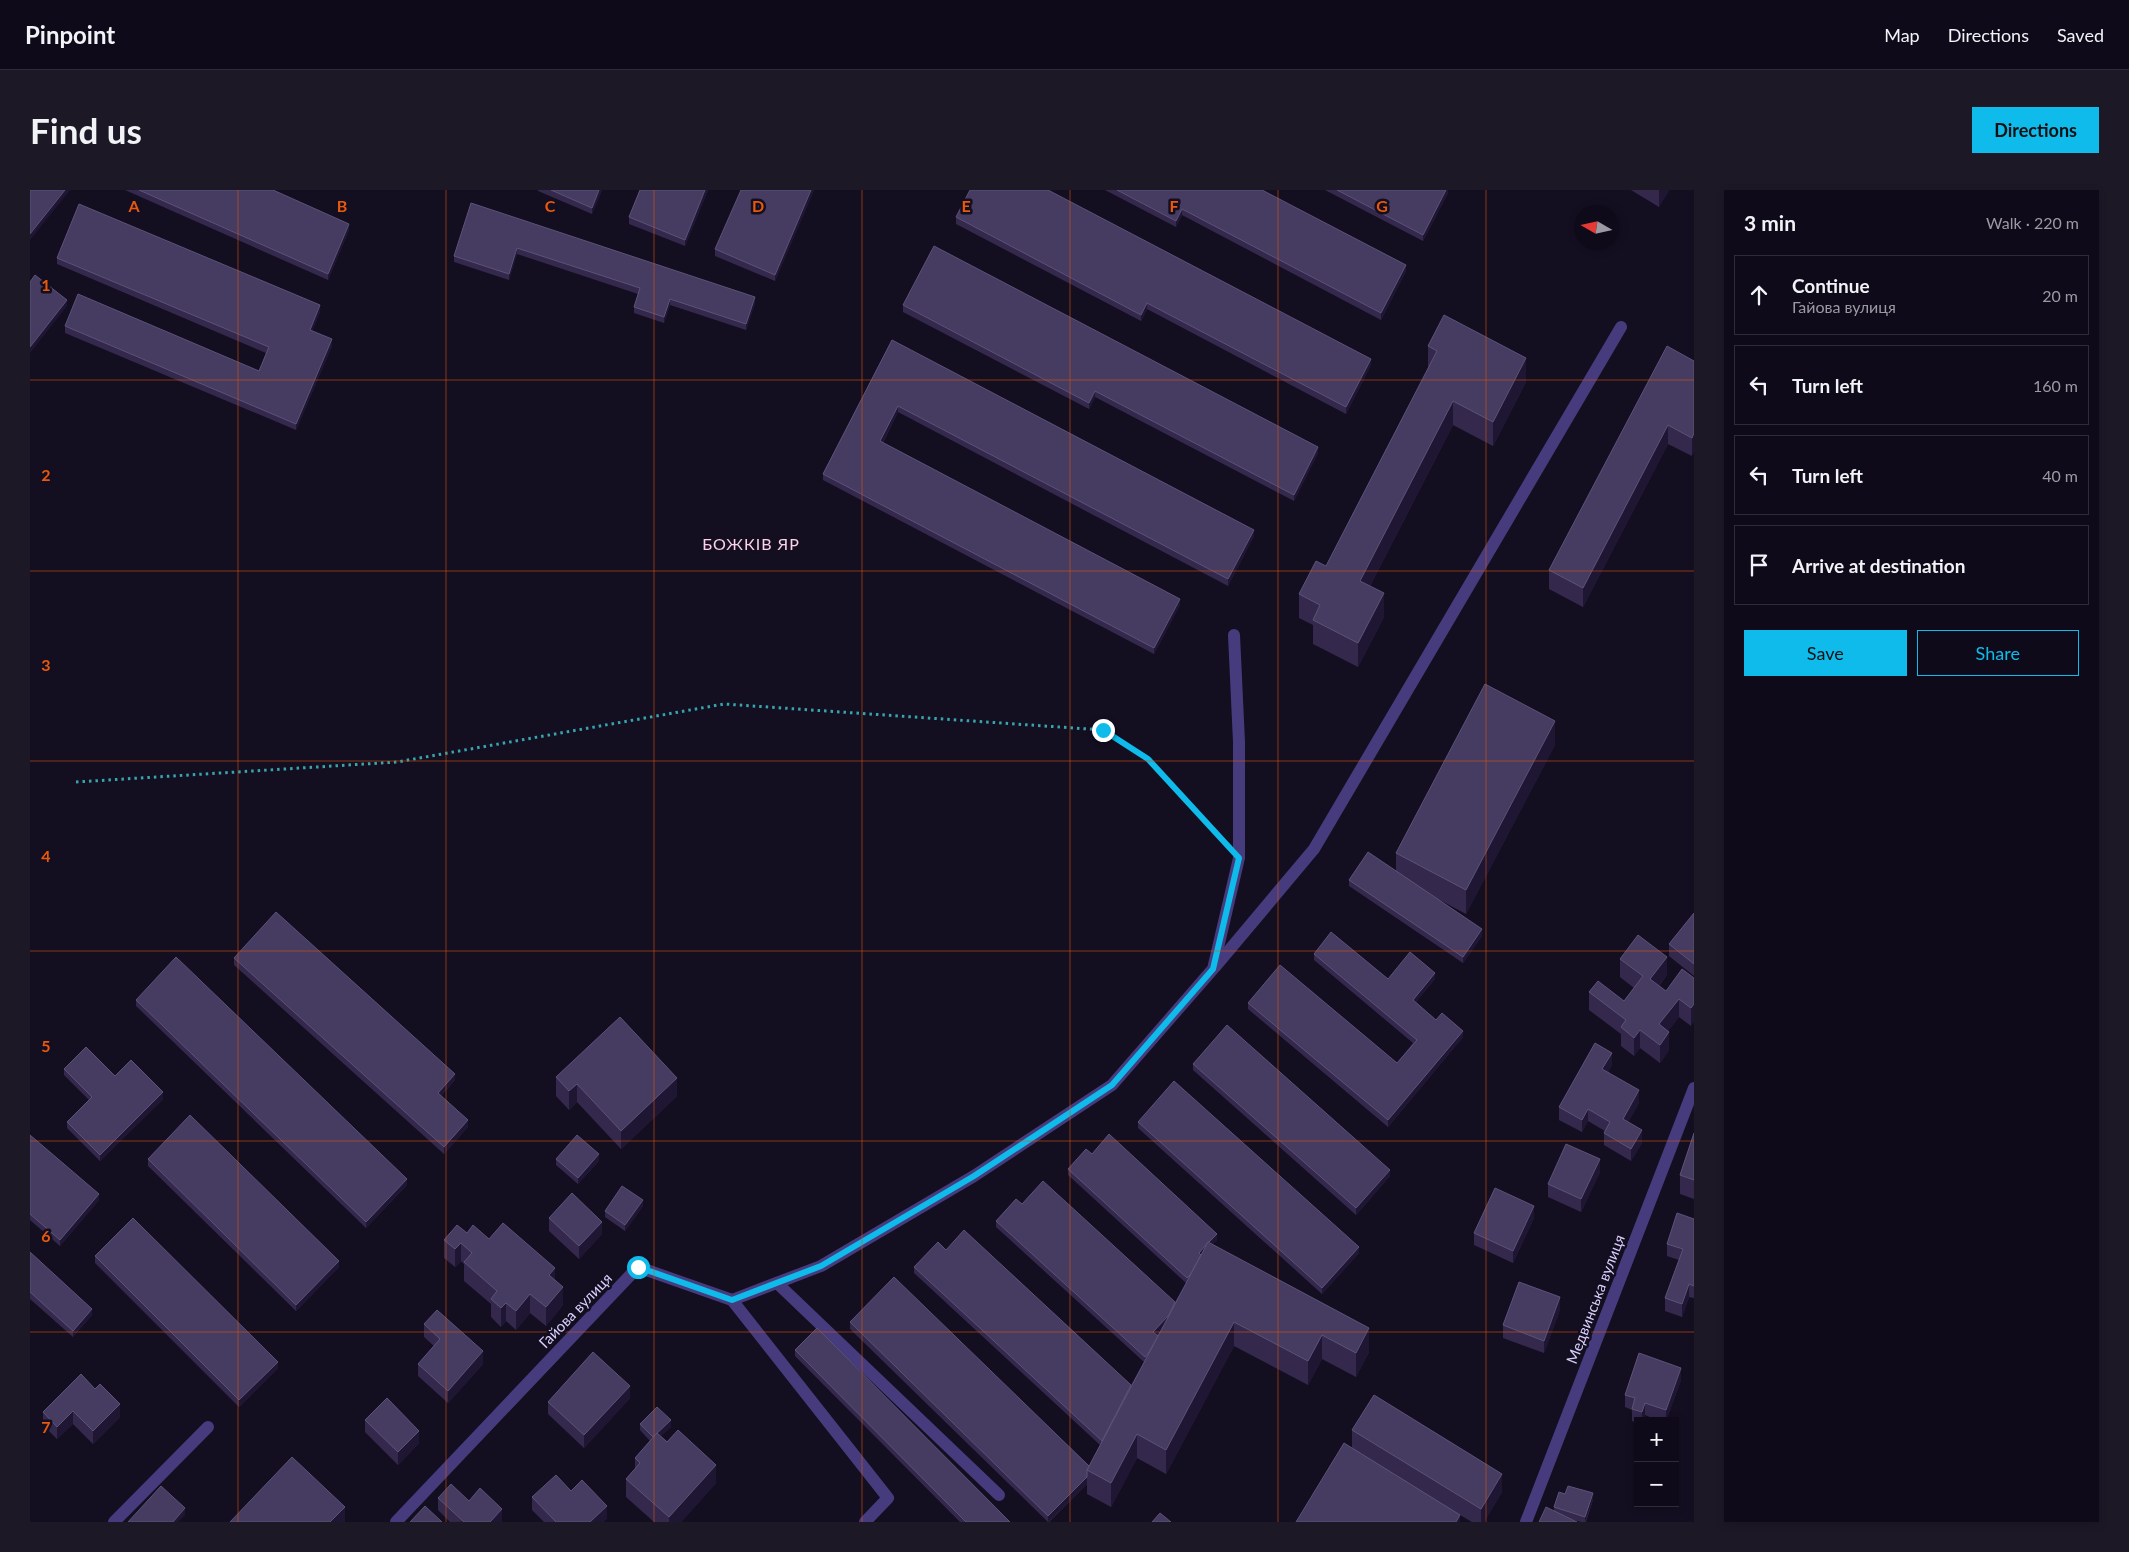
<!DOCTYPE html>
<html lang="en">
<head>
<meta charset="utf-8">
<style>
  :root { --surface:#0f0a19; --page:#1d1826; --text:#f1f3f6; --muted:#9b9aa2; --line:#2f2b38; --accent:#0ebbeb }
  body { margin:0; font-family:Lato,sans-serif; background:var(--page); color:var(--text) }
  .controls { position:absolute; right:15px; bottom:15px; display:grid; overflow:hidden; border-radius:0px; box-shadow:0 2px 8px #0003 }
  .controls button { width:45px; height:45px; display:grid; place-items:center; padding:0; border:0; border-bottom:1px solid var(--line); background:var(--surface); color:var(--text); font:25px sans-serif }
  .compass { position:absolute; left:1544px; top:15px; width:45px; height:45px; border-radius:50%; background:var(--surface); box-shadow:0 2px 8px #0003; rotate:279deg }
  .stop { position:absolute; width:15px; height:15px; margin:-11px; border:4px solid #0ebbeb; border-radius:50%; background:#fff }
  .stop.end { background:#0ebbeb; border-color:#fff; box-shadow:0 1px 5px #0008 }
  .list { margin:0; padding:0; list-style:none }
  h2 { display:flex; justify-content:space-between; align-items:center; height:65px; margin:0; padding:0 20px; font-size:21px }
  h2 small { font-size:16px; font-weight:400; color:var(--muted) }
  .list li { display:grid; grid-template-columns:32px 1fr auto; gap:15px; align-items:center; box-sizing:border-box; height:80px; margin:0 10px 10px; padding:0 10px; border:1px solid var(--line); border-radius:0px }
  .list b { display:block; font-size:19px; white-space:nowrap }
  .list p { margin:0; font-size:16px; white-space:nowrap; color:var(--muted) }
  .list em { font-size:16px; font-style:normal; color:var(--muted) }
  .actions { display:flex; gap:10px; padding:15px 20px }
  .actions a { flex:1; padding:11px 0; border:1px solid var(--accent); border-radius:0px; text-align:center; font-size:18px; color:var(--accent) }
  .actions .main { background:var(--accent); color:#111 }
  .icon { flex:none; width:28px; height:28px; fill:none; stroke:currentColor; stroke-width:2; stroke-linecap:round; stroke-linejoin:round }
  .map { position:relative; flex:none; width:1664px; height:1332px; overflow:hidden; border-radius:0px }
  header { display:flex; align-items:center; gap:30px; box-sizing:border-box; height:70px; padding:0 25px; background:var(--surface); border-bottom:1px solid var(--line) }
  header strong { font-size:24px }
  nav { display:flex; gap:28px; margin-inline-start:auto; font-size:18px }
  .intro { display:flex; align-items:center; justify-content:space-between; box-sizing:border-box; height:120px; padding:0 30px }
  h1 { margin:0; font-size:35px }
  .button { padding:12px 22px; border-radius:0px; background:var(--accent); color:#111; font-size:18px; font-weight:700 }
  main { display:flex; gap:30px; padding:0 30px }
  aside { flex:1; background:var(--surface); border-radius:0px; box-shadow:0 2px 8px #0003 }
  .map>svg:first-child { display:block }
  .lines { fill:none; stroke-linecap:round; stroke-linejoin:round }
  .path { stroke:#36a5ac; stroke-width:3; stroke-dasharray:2.5 4; stroke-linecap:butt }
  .lane { stroke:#463c7d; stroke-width:12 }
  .street { stroke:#463c7d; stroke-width:12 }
  .wall { fill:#34294d }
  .shaded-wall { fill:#1f1634 }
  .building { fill:#463b60; stroke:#5d5278 }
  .route { stroke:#0ebbeb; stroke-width:6 }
  .grid { fill:none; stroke:#e8590c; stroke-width:1; stroke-opacity:0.55 }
  .labels { text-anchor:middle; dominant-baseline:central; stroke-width:5; stroke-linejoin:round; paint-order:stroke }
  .street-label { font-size:15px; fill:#dbd1fc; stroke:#140e21 }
  .neighbourhood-label { font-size:16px; letter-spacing:1px; fill:#fcd3e8; stroke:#140e21 }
  .grid-label { font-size:16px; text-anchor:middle; font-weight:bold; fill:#e8590c; stroke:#140e21; stroke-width:5; stroke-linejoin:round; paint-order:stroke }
</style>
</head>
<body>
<header>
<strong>Pinpoint</strong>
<nav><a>Map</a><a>Directions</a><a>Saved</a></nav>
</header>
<div class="intro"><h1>Find us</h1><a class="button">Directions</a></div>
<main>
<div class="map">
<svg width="1664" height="1332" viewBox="0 0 1664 1332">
  <rect width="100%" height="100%" fill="#140e21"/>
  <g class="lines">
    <path class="path" d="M46 592 367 572 694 514 1073 540 1118 569 1187 643"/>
    <g class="lane">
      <path d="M1185 777 1284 659 1591 137"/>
      <path d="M747 1093 969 1305"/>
      <path d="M702 1110 791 1076 944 986 1082 895 1183 779 1209 668V552L1204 445"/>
      <path d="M84 1332 178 1237"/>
    </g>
    <g class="street">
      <path d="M366 1332 608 1077 702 1110 858 1308 835 1332"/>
      <path d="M1496 1332 1664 898"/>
    </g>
  </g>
  <g class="wall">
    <path d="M95 0H243L319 40 298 90Z"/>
    <path d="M508 0H572L562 24 508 1Z"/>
    <path d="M610 0H678L655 56 599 34V27Z"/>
    <path d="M784 0 745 91 685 66V59Z"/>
    <path d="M1075 0H1232L1376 81 1351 130 1152 25 1146 37Z"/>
    <path d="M1295 0H1418V3L1393 51Z"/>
    <path d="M1601 0H1639L1629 17Z"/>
    <path d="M441 13 725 113 716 140 640 115 634 133 604 123V117L608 104 487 64 479 90 424 72V66Z"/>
    <path d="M926 27 1341 175 1316 224 1117 119 1111 131 926 34Z"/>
    <path d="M27 68 290 122 282 141 302 156 266 240 35 143V136L229 181 236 163 27 74Z"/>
    <path d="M873 115 1288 263 1264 311 1065 207 1059 219 873 122Z"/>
    <path d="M862 150 1224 346 1198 396 868 222 853 253 1150 415 1124 464 793 290V284Z"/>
    <path d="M1398 156 1496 192 1463 256 1423 235 1340 396 1354 427 1328 477 1283 454V435L1269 428V404L1296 376 1398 179Z"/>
    <path d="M1664 171 1662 266 1638 254 1553 417 1519 399V380Z"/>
    <path d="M1525 555 1436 724 1408 709 1452 746 1433 773 1319 696V690L1366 681V663Z"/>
    <path d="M1664 723V786L1639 766V754Z"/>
    <path d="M1284 764 1358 789H1405L1386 812 1406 830 1433 847 1358 937 1218 819V813L1367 873 1383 853 1284 770Z"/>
    <path d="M204 768 425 890 411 906 438 937 414 964 204 775Z"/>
    <path d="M1590 769 1637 785 1629 796 1636 801 1664 788 1661 836 1649 827 1638 841 1639 860 1630 873 1610 858 1604 866 1591 856V844L1559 820V802L1594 811 1604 798 1590 787Z"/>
    <path d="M106 810 377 995 336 1038 106 816Z"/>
    <path d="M1163 874 1360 986 1326 1025 1163 880Z"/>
    <path d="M1582 875 1578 882 1609 913 1598 932 1612 953 1601 971 1574 955V943L1575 941 1558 931 1552 942 1529 930V917Z"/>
    <path d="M34 879 133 909 70 971 37 938V932L59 910 34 885Z"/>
    <path d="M526 887 647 906 591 959 547 912 539 920 526 906Z"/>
    <path d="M1108 932 1329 1063 1292 1104 1108 938Z"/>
    <path d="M1664 943V1009L1650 1004V985Z"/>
    <path d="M0 945 69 1010 30 1056 0 1030Z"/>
    <path d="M1062 964 1187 1050 1182 1054 1339 1162 1326 1187 1292 1169 1278 1195 1204 1156 1136 1284 1107 1268 1081 1317 1057 1304V1294L1019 1332H1018L820 1139V1132L1059 1276 1070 1255 884 1083V1077L916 1060 1101 1195 1114 1172 966 1037V1031L992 1014 1145 1112 1156 1093 1038 985V979Z"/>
    <path d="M118 969 309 1077 266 1121 118 976Z"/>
    <path d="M526 969 569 971 548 994 526 975Z"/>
    <path d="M1570 982 1551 1022 1518 1007V994Z"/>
    <path d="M613 1016 595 1041 575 1027V1021Z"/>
    <path d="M519 1028 572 1044 549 1069 519 1041Z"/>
    <path d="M1504 1028 1483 1073 1444 1055V1043Z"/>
    <path d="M1664 1029V1108L1659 1107 1652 1127 1635 1121V1108L1649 1070 1637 1066V1054Z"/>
    <path d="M437 1043 459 1049 525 1090 533 1115 516 1136 500 1123 486 1140 476 1131 471 1137 461 1127V1114L434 1091V1074L431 1071 425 1077 414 1068V1050Z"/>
    <path d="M0 1062 62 1125 43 1147 0 1109Z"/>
    <path d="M65 1066 248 1178 209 1217 65 1073Z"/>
    <path d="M1530 1120 1514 1163 1473 1148V1135Z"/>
    <path d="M394 1134 453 1174 418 1213 388 1186V1174L404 1156 394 1147Z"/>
    <path d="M765 1160 980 1332H930L765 1166Z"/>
    <path d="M51 1184 90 1227 63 1254 43 1234 27 1249 13 1235V1222Z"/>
    <path d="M1651 1190 1636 1231H1629L1615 1225 1613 1231H1608V1233L1602 1231V1220L1595 1217V1205Z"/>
    <path d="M600 1208 554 1258 518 1224V1212Z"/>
    <path d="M335 1230 389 1253 368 1275 335 1242Z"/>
    <path d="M610 1234 641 1237 631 1246 686 1293 651 1332H624L596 1307V1289L605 1279V1268L620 1251 610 1240Z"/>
    <path d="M1322 1240 1472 1302 1454 1332H1442L1430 1325V1332L1322 1258Z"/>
    <path d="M1535 1304 1563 1310 1556 1332H1551L1540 1329 1524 1321V1317Z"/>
    <path d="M502 1307 577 1328 573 1332H514L502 1320Z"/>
    <path d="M408 1308 439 1311 472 1331 420 1332 408 1320Z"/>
  </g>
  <g class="shaded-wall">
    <path d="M35 0H40L0 50V44Z"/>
    <path d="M569 0H572L562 24V18Z"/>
    <path d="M675 0H678L655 56V50Z"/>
    <path d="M781 0H784L745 91V85Z"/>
    <path d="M1416 0H1418V3L1393 51V45Z"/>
    <path d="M1629 0H1639L1629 17Z"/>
    <path d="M1152 19V25L1146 37V31Z"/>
    <path d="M319 34V40L298 90V84Z"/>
    <path d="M487 58V64L479 90V84Z"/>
    <path d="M1376 75V81L1351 130V123Z"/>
    <path d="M725 107V113L716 140V134Z"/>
    <path d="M640 109V115L634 133V127Z"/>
    <path d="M37 110V116L0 163V157Z"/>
    <path d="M1117 113V119L1111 131V125Z"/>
    <path d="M290 115V122L280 146V140Z"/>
    <path d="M302 149V156L266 240V234Z"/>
    <path d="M1496 168V192L1463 256V232Z"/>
    <path d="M1341 169V175L1316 224V217Z"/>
    <path d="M1065 201V207L1059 219V213Z"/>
    <path d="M1423 211V235L1330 415V391Z"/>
    <path d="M868 216V222L850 258V251Z"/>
    <path d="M1638 235V254L1553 417V398Z"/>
    <path d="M1664 243V262L1662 266V248Z"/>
    <path d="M1288 257V263L1264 311V305Z"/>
    <path d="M1224 340V346L1198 396V389Z"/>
    <path d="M1354 403V427L1328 477V453Z"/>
    <path d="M1150 409V415L1124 464V458Z"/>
    <path d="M1525 531V555L1436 724V700Z"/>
    <path d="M1452 739V746L1433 773V767Z"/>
    <path d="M1637 767V785L1620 807V789Z"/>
    <path d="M1405 783V789L1383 816V810Z"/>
    <path d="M1649 809V827L1629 853V834Z"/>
    <path d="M1664 814V832L1661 836V818Z"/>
    <path d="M1610 840V858L1604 866V848Z"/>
    <path d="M1433 841V847L1358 937V930Z"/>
    <path d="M1639 842V860L1630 873V855Z"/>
    <path d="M1582 863V875L1572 892V879Z"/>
    <path d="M425 884V890L408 909V903Z"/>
    <path d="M647 888V906L591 959V941Z"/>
    <path d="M547 894V912L539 920V901Z"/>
    <path d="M1609 900V913L1593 942V929Z"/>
    <path d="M133 902V909L70 971V965Z"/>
    <path d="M1558 919V931L1552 942V930Z"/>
    <path d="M438 930V937L414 964V957Z"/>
    <path d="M1612 940V953L1601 971V959Z"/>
    <path d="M569 964V971L548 994V988Z"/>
    <path d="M1570 969V982L1551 1022V1009Z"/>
    <path d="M1360 980V986L1326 1025V1018Z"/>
    <path d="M377 989V995L336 1038V1032Z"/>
    <path d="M69 1004V1010L30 1056V1050Z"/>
    <path d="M613 1010V1016L595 1041V1035Z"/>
    <path d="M1504 1016V1028L1483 1073V1061Z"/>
    <path d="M572 1032V1044L549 1069V1056Z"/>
    <path d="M1187 1044V1050L1169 1069V1063Z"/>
    <path d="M431 1053V1071L425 1077V1059Z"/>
    <path d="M1329 1057V1063L1292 1104V1098Z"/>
    <path d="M309 1071V1077L266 1121V1115Z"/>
    <path d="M525 1078V1096L519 1085Z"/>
    <path d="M1659 1094V1107L1652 1127V1114Z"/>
    <path d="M533 1097V1115L516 1136V1117Z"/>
    <path d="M500 1104V1123L486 1140V1121Z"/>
    <path d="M1530 1107V1120L1514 1163V1151Z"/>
    <path d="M476 1113V1131L471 1137V1118Z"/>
    <path d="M1148 1115V1121L1123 1149V1142Z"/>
    <path d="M62 1119V1125L43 1147V1141Z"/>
    <path d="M1204 1132V1156L1136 1284V1260Z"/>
    <path d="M1339 1138V1162L1326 1187V1163Z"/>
    <path d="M1292 1145V1169L1278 1195V1171Z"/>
    <path d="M453 1161V1174L418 1213V1201Z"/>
    <path d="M248 1172V1178L209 1217V1210Z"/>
    <path d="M1651 1178V1190L1636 1231V1220Z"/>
    <path d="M600 1196V1208L554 1258V1245Z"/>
    <path d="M1615 1213V1225L1613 1231H1612V1222Z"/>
    <path d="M90 1214V1227L63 1254V1241Z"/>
    <path d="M43 1221V1234L27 1249V1237Z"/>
    <path d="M641 1230V1237L623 1254V1247Z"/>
    <path d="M389 1241V1253L368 1275V1262Z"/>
    <path d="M1107 1244V1268L1081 1317V1293Z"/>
    <path d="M686 1275V1293L651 1332H639V1327Z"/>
    <path d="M1472 1284V1302L1454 1332H1451V1319Z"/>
    <path d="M1057 1287V1294L1018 1332V1326Z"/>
    <path d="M1563 1303V1310L1555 1332V1327Z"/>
    <path d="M577 1316V1328L573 1332H560Z"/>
    <path d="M315 1317V1332H300Z"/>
    <path d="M155 1318V1325L148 1332H143Z"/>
    <path d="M472 1319V1332H460Z"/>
    <path d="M1430 1325V1332H1426Z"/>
  </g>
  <g class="building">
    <path d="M0 0H35L0 44Z"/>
    <path d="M109 0H243L319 34 298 84Z"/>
    <path d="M521 0H569L562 18Z"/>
    <path d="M610 0H675L655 50 599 27Z"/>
    <path d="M711 0H781L745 85 685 59Z"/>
    <path d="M940 0H1018L1341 169 1316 217 1117 113 1111 125 926 27Z"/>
    <path d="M1087 0H1232L1376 75 1351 123 1152 19 1146 31Z"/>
    <path d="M1307 0H1416L1393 45Z"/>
    <path d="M441 13 725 107 716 134 640 109 634 127 604 117 610 98 487 58 479 84 424 66Z"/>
    <path d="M49 14 290 115 280 140 302 149 266 234 35 136 48 104 229 181 239 157 27 68Z"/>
    <path d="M904 56 1288 257 1264 305 1065 201 1059 213 873 115Z"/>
    <path d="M5 85 37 110 0 157V92Z"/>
    <path d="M1414 125 1496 168 1463 232 1423 211 1330 391 1354 403 1328 453 1283 430 1290 415 1269 404 1286 371 1296 376 1407 161 1398 156Z"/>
    <path d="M862 150 1224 340 1198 389 868 216 850 251 1150 409 1124 458 793 284Z"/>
    <path d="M1637 156 1664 171V243L1662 248 1638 235 1553 398 1519 380Z"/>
    <path d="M1455 494 1525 531 1436 700 1366 663Z"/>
    <path d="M1338 662 1452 739 1433 767 1319 690Z"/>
    <path d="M246 722 425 884 408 903 438 930 414 957 204 768Z"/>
    <path d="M1664 723V774L1639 754Z"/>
    <path d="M1301 742 1358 789 1380 762 1405 783 1383 810 1406 830 1412 823 1433 841 1358 930 1218 813 1250 775 1367 873 1387 850 1284 764Z"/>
    <path d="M1608 745 1637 767 1620 789 1636 801 1652 779 1664 788V814L1661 818 1649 809 1629 834 1639 842 1630 855 1610 840 1604 848 1591 837 1596 830 1559 802 1568 791 1594 811 1613 786 1590 769Z"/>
    <path d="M146 767 377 989 336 1032 106 810Z"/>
    <path d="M590 827 647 888 591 941 547 894 539 901 526 887Z"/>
    <path d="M1197 835 1360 980 1326 1018 1163 874Z"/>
    <path d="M1565 853 1582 863 1572 879 1609 900 1593 929 1612 940 1601 959 1574 943 1580 932 1558 919 1552 930 1529 917Z"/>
    <path d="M56 857 85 886 101 870 133 902 70 965 37 932 62 907 34 879Z"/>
    <path d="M1144 891 1329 1057 1292 1098 1108 932Z"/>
    <path d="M160 925 309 1071 266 1115 118 969Z"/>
    <path d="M1664 943V990L1650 985Z"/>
    <path d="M1079 944 1187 1044 1179 1052H1178L1175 1056 1169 1063 1171 1065 1160 1085 1157 1088 1038 979 1056 959 1062 964Z"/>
    <path d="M0 945 69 1004 30 1050 0 1024Z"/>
    <path d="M547 945 569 964 548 988 526 969Z"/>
    <path d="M1536 954 1570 969 1551 1009 1518 994Z"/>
    <path d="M1013 991 1145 1112 1139 1125 1123 1142 1128 1146 1119 1162 1115 1167 966 1031 986 1009 992 1014Z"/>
    <path d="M592 996 613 1010 595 1035 575 1021Z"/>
    <path d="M1465 998 1504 1016 1483 1061 1444 1043Z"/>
    <path d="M542 1003 572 1032 549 1056 519 1028Z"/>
    <path d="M1647 1023 1664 1029V1096L1659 1094 1652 1114 1635 1108 1653 1059 1637 1054Z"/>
    <path d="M103 1028 248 1172 209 1210 65 1066Z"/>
    <path d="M473 1033 525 1078 519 1085 533 1097 516 1117 500 1104 486 1121 476 1113 471 1118 461 1109 467 1101 434 1072 442 1063 431 1053 425 1059 414 1050 427 1035 437 1043 443 1035 459 1049Z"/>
    <path d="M934 1040 1101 1195 1072 1251 884 1077 908 1052 916 1060Z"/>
    <path d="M1178 1052 1339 1138 1326 1163 1292 1145 1278 1171 1204 1132 1136 1260 1107 1244 1081 1293 1057 1280Z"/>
    <path d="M0 1062 62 1119 43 1141 0 1102Z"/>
    <path d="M864 1087 1059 1276 1057 1280V1287L1018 1326 820 1132Z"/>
    <path d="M1489 1092 1530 1107 1514 1151 1473 1135Z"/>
    <path d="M407 1120 453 1161 418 1201 388 1174 410 1149 394 1134Z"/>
    <path d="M787 1138 980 1332H936L765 1160Z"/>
    <path d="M563 1162 600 1196 554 1245 518 1212Z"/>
    <path d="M1609 1163 1651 1178 1636 1220 1615 1213 1612 1222 1602 1219 1605 1208 1595 1205Z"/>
    <path d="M51 1184 65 1199 70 1194 90 1214 63 1241 43 1221 27 1237 13 1222Z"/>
    <path d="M1344 1205 1472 1284 1451 1319 1322 1240Z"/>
    <path d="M357 1208 389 1241 368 1262 335 1230Z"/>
    <path d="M627 1217 641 1230 623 1247 610 1234Z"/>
    <path d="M648 1240 686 1275 639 1327 596 1289 610 1273 605 1268 627 1243 637 1252Z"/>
    <path d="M1314 1253 1430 1325 1426 1332H1266Z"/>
    <path d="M262 1267 315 1317 300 1332H200Z"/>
    <path d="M526 1285 541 1301 552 1290 577 1316 560 1332H526L502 1307Z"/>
    <path d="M421 1294 439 1311 450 1298 472 1319 460 1332H434L408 1308Z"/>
    <path d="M131 1296 155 1318 143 1332H98Z"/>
    <path d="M1538 1296 1563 1303 1555 1327 1524 1317 1529 1302 1535 1304Z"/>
    <path d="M395 1316 412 1332H380Z"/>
    <path d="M1516 1317 1547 1332H1509Z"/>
    <path d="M1130 1323 1141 1332H1122Z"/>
  </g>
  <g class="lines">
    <path class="route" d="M608 1077 702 1110 791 1076 944 986 1082 895 1183 779 1209 668 1118 569 1073 540"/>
  </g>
  <path class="grid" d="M208 0V1332M416 0V1332M624 0V1332M832 0V1332M1040 0V1332M1248 0V1332M1456 0V1332M0 190H1664M0 381H1664M0 571H1664M0 761H1664M0 951H1664M0 1142H1664"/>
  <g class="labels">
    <g class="street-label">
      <text transform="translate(1565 1109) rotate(-69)">Медвинська вулиця</text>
      <text transform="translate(545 1120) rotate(-46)">Гайова вулиця</text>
    </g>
    <g class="neighbourhood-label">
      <text x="721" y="353">БОЖКІВ ЯР</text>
    </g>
  </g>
  <g class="grid-label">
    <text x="104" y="22">A</text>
    <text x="312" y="22">B</text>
    <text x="520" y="22">C</text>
    <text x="728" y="22">D</text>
    <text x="936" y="22">E</text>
    <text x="1144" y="22">F</text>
    <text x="1352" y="22">G</text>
    <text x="16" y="101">1</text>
    <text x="16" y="291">2</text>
    <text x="16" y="481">3</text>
    <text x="16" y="672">4</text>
    <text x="16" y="862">5</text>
    <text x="16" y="1052">6</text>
    <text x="16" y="1243">7</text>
  </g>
</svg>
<div class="controls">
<button>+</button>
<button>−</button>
</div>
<svg class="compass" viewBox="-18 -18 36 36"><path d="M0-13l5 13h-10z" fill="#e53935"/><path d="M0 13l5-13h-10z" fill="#9b9aa2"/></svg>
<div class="stop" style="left:608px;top:1077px"></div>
<div class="stop end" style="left:1073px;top:540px"></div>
</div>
<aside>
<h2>3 min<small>Walk · 220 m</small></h2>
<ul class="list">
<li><svg class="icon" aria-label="ahead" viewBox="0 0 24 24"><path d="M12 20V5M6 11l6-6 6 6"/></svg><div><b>Continue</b><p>Гайова вулиця</p></div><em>20 m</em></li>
<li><svg class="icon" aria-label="left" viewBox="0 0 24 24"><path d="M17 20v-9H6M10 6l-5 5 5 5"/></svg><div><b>Turn left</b></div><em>160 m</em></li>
<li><svg class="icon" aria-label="left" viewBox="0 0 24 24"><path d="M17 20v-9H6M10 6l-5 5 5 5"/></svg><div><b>Turn left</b></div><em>40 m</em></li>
<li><svg class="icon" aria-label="arrive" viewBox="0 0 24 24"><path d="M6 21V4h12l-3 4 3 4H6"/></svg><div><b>Arrive at destination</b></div></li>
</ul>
<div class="actions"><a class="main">Save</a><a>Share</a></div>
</aside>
</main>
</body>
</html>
